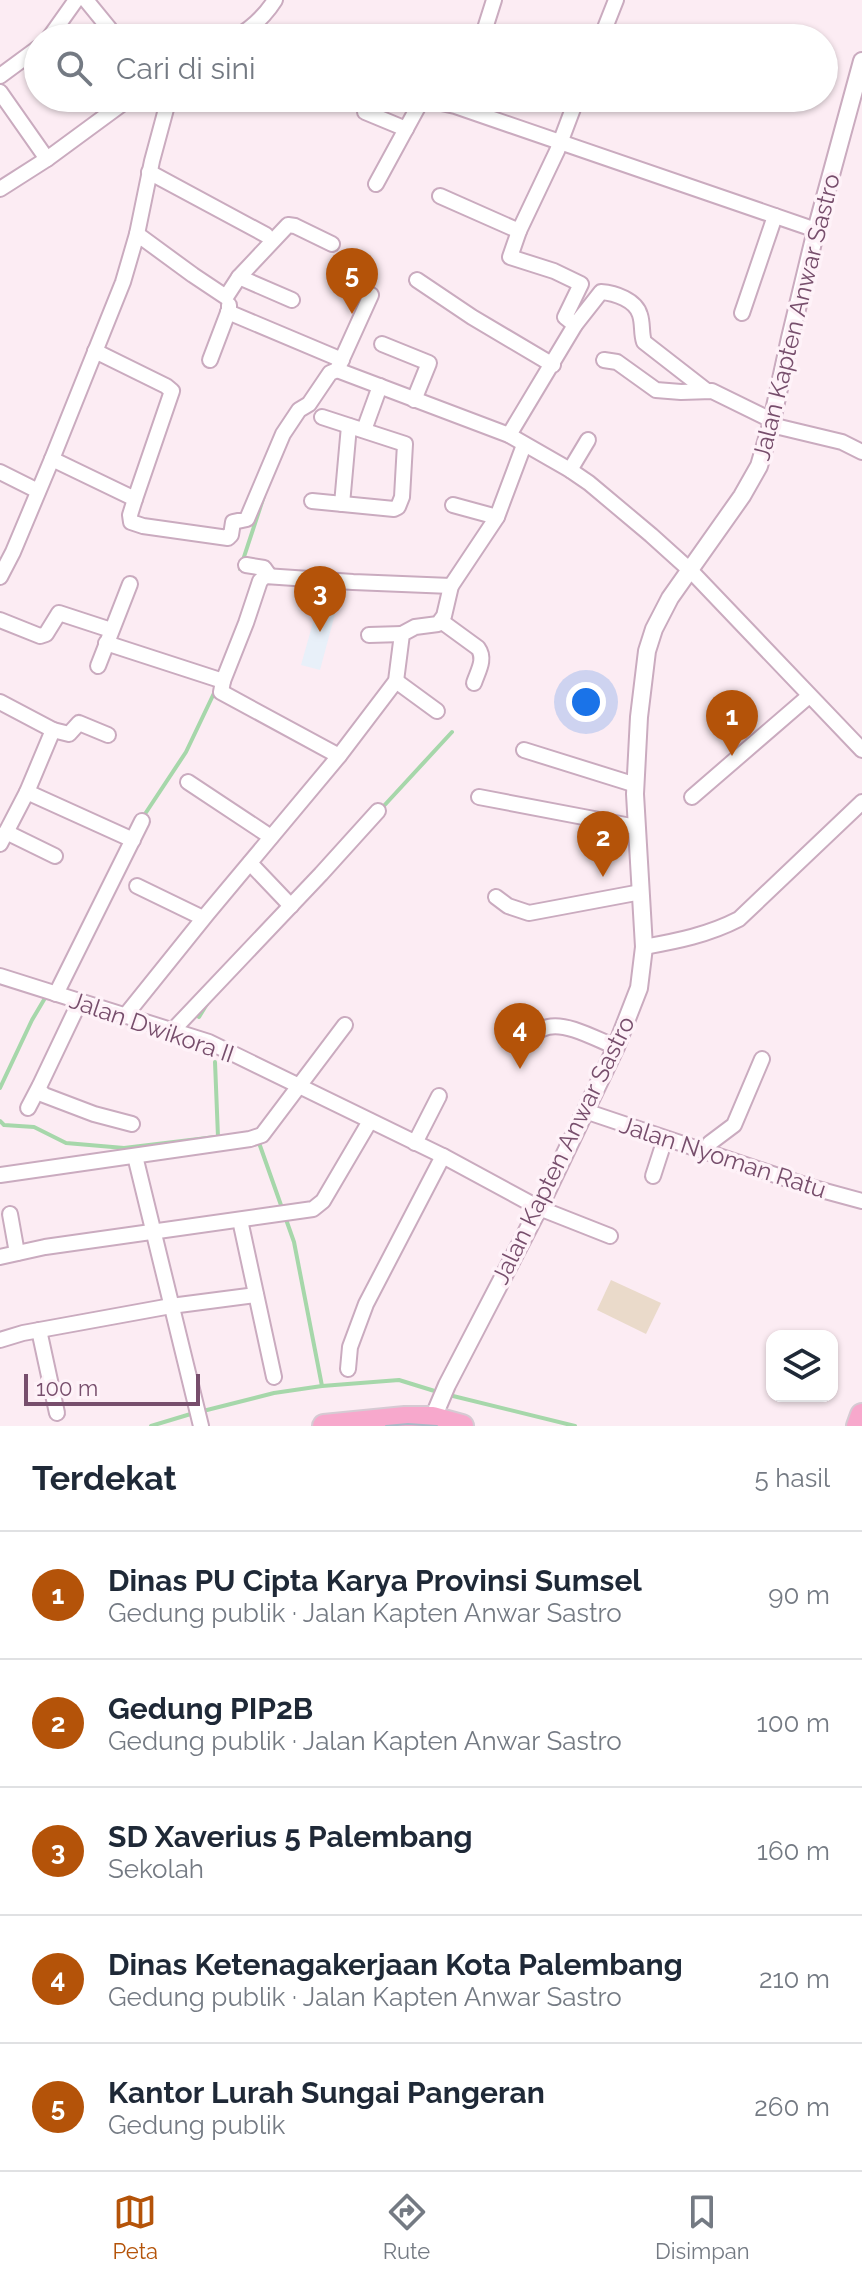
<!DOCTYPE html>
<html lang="id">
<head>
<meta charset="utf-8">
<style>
  :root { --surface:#fff; --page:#f6f6f7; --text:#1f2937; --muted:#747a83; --line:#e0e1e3; --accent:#b45309 }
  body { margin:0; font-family:Raleway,sans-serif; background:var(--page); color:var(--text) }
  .controls { position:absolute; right:24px; bottom:24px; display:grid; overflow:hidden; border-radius:16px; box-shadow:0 2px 6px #0004 }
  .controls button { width:72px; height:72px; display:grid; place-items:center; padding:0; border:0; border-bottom:2px solid var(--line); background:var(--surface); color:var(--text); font:40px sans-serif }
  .scale { position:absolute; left:24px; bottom:20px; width:176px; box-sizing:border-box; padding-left:8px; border:4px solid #774e6c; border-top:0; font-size:22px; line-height:28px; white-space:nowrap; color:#774e6c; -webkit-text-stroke:6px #fef2f8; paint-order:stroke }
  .you { position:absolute; left:586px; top:702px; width:28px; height:28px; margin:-20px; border:6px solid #fff; border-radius:50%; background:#1a73e8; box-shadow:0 0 0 12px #1a73e833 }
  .badge { display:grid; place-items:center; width:52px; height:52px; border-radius:50%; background:var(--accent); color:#fff; font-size:26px; font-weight:700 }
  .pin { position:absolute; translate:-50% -66px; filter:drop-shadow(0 2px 4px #0008) }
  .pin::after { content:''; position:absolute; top:42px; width:28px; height:24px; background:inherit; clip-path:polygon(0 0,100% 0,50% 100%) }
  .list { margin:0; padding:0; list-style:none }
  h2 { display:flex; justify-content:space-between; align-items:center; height:104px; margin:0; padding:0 32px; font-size:34px }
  h2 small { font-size:26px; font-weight:400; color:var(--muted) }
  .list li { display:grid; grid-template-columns:52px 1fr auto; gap:24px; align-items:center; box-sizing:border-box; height:128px; padding:0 32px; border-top:2px solid var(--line) }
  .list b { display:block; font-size:30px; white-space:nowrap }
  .list p { margin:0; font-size:26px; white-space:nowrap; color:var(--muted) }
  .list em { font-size:26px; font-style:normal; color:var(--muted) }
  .icon { flex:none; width:44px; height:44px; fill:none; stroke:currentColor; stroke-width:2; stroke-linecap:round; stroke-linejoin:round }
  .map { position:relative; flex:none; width:862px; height:1426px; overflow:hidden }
  .search { position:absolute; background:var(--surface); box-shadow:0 2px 6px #0004; left:24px; right:24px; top:24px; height:88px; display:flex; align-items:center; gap:20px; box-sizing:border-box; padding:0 28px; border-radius:44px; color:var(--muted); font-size:30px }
  .sheet { height:744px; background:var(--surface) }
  nav { display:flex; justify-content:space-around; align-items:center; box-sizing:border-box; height:112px; border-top:2px solid var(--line); background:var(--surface); font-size:22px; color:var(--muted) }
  nav a { display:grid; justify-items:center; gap:4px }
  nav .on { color:var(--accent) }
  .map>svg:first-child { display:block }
  .education { fill:#e8f0f9 }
  .green { fill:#eadaca }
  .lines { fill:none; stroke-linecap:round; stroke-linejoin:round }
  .stream { stroke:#a6d7aa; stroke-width:4 }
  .minor-casing { stroke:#caabbf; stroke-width:18 }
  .tertiary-casing { stroke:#caabbf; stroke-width:20 }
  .primary-casing { stroke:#d6cad3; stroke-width:26 }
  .minor { stroke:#fff; stroke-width:14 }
  .tertiary { stroke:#fff; stroke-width:16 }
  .primary { stroke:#f7a8cc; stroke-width:22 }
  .tram { stroke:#a9b9c7; stroke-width:2 }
  .labels { text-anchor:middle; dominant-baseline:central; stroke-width:7; stroke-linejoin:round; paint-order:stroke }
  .street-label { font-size:24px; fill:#774e6c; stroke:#fef2f8 }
</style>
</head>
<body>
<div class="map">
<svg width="862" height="1426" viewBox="0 0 862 1426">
  <rect width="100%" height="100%" fill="#fcecf3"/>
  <path class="education" d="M321 594 339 599 320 670 301 665Z"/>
  <path class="green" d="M611 1280 661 1303 646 1334 597 1310Z"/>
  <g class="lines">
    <g class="stream">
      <path d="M246 570 240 569 264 496"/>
      <path d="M381 809 452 732"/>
      <path d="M143 817 186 752 216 689"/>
      <path d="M199 1017 207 1004"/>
      <path d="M215 1062 218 1137"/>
      <path d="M0 1088 32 1020 48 993"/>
      <path d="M0 1121 4 1125 34 1127 66 1143 124 1148 215 1137"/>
      <path d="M258 1140 294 1242 322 1386"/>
      <path d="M449 1395 575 1426"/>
      <path d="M203 1411 274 1393 322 1386 399 1380 441 1393"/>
      <path d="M151 1426 194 1413"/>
    </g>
    <g class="minor-casing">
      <g id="minor">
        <path d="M86 0 117 38"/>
        <path d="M49 38 76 0"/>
        <path d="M235 38C252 28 265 16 275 0"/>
        <path d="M482 38 494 0"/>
        <path d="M601 38 616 0"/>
        <path d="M0 76 38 48"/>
        <path d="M0 92 47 159"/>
        <path d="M365 112 406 129"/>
        <path d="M149 172 266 235"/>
        <path d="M376 184 419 105 428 100 455 106 816 230"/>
        <path d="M0 189 47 159 130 98"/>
        <path d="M440 196 519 231 557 151 577 98"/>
        <path d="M519 231 510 257 554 271 581 284 565 317 575 325"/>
        <path d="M137 234 193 275 226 297 239 277 288 225 295 226 332 244"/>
        <path d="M239 277 292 300"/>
        <path d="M417 280 472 317 553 365"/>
        <path d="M228 312 342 360"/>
        <path d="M742 313 775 216"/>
        <path d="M382 344 429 363 414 400"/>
        <path d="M95 351 166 386 172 391 135 499 130 515 131 522 143 526 228 538 231 535 233 522 247 519 283 434 299 410 309 404 330 373 337 370 371 295"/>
        <path d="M210 360 229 310V305"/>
        <path d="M604 360 617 362 656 390 681 392 712 391 773 421"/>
        <path d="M337 370 509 435 570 470 589 483 651 535 692 572 862 750"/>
        <path d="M771 425 842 442 862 452"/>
        <path d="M364 430 380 386"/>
        <path d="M509 435 575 325 601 292C615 293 636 300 640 315 643 324 641 333 644 342L707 391"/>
        <path d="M52 459 135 499"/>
        <path d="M570 470 588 440"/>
        <path d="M0 472 38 491"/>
        <path d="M312 501 394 509 398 507 402 497 405 444 322 417"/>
        <path d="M342 504 349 426"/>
        <path d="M453 505 497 517"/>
        <path d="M246 565 264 568 269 575"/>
        <path d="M0 577 13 552 52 459 123 282 137 234 152 161 169 98"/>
        <path d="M0 620 40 636 46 634 59 613 111 630"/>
        <path d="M441 621 478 648C486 659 478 671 474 683"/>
        <path d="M369 635 402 634"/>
        <path d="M106 643 223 681 246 623 260 581 265 576 353 582 451 586"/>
        <path d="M98 666 130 584"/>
        <path d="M223 681 221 692 339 756"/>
        <path d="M396 681 437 711"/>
        <path d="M0 702 53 730 27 792 0 844"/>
        <path d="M53 730 69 734 79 723 108 735"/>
        <path d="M524 750 636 785"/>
        <path d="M188 782 271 837"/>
        <path d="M27 792 133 840"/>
        <path d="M479 797 636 827"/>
        <path d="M692 797 809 696"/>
        <path d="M6 832 55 856"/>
        <path d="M250 863 291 906"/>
        <path d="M137 886 203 918"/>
        <path d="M496 897 508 906 529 913 641 892"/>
        <path d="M644 947C677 941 708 935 739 919L862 802"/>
        <path d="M0 976 209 1042 443 1156 539 1208 610 1236"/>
        <path d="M56 994 142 821"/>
        <path d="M80 1001 40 1085 39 1090 44 1095 94 1114 132 1124"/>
        <path d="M125 1016 207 914 339 756 396 681 402 634 415 627 438 624 444 616 451 586 497 517 524 445"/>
        <path d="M174 1029 321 874 378 811"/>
        <path d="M513 1044C524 1039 536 1030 548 1027 567 1022 598 1040 616 1047"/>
        <path d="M28 1108 39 1087"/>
        <path d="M585 1111 814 1188 862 1201"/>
        <path d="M415 1143 439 1096"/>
        <path d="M705 1152 710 1143 734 1125 762 1059"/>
        <path d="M135 1156 201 1426"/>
        <path d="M0 1175 250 1139 262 1135 345 1025"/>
        <path d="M653 1176 665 1139"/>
        <path d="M10 1214 17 1253"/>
        <path d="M240 1220 274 1377"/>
        <path d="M0 1257 45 1247 313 1209 323 1201 370 1121"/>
        <path d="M39 1330 57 1413"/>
        <path d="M0 1340 23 1333 171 1306 256 1295"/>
        <path d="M348 1369 350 1347 366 1304 443 1156"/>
      </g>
    </g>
    <g class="tertiary-casing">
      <path id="tertiary" d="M433 1418 447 1385 539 1208 616 1047 639 988 644 947 635 794 639 717 647 651 654 629 670 598 742 496 759 466 771 425 790 338 816 230 862 61"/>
    </g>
    <g class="primary-casing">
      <g id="primary">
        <path d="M324 1426 405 1418H433L462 1426"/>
        <path d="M858 1426 862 1415"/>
      </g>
    </g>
    <use href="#minor" class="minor"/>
    <use href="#tertiary" class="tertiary"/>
    <use href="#primary" class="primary"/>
    <path class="tram" d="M386 1426 408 1424 437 1426"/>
  </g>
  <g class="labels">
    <g class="street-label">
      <text transform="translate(796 317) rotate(-76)">Jalan Kapten Anwar Sastro</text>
      <text transform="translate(152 1027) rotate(19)">Jalan Dwikora II</text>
      <text transform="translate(563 1150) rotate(-64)">Jalan Kapten Anwar Sastro</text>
      <text transform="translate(723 1157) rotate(18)">Jalan Nyoman Ratu</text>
    </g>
  </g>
</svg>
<div class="controls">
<button><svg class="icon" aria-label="layers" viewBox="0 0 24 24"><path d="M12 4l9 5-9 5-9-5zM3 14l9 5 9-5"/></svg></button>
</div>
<div class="scale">100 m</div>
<div class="you"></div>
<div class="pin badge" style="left:732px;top:756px">1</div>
<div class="pin badge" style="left:603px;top:877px">2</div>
<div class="pin badge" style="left:320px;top:632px">3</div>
<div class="pin badge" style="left:520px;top:1069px">4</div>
<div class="pin badge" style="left:352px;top:314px">5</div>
<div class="search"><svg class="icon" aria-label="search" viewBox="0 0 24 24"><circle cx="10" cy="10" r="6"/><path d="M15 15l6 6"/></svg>Cari di sini</div>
</div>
<section class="sheet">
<h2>Terdekat<small>5 hasil</small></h2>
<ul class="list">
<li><span class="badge">1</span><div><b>Dinas PU Cipta Karya Provinsi Sumsel</b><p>Gedung publik · Jalan Kapten Anwar Sastro</p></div><em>90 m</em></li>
<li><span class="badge">2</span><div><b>Gedung PIP2B</b><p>Gedung publik · Jalan Kapten Anwar Sastro</p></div><em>100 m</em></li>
<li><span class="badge">3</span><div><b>SD Xaverius 5 Palembang</b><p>Sekolah</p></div><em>160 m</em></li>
<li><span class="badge">4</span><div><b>Dinas Ketenagakerjaan Kota Palembang</b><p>Gedung publik · Jalan Kapten Anwar Sastro</p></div><em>210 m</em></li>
<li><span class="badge">5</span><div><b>Kantor Lurah Sungai Pangeran</b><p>Gedung publik</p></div><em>260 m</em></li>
</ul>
</section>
<nav>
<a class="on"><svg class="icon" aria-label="map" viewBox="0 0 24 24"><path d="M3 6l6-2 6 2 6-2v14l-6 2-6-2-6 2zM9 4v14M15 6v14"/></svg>Peta</a>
<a><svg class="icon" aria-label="directions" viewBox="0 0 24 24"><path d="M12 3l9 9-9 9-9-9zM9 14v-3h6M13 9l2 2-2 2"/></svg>Rute</a>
<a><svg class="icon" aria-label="saved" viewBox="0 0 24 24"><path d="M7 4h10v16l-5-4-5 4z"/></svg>Disimpan</a>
</nav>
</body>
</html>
